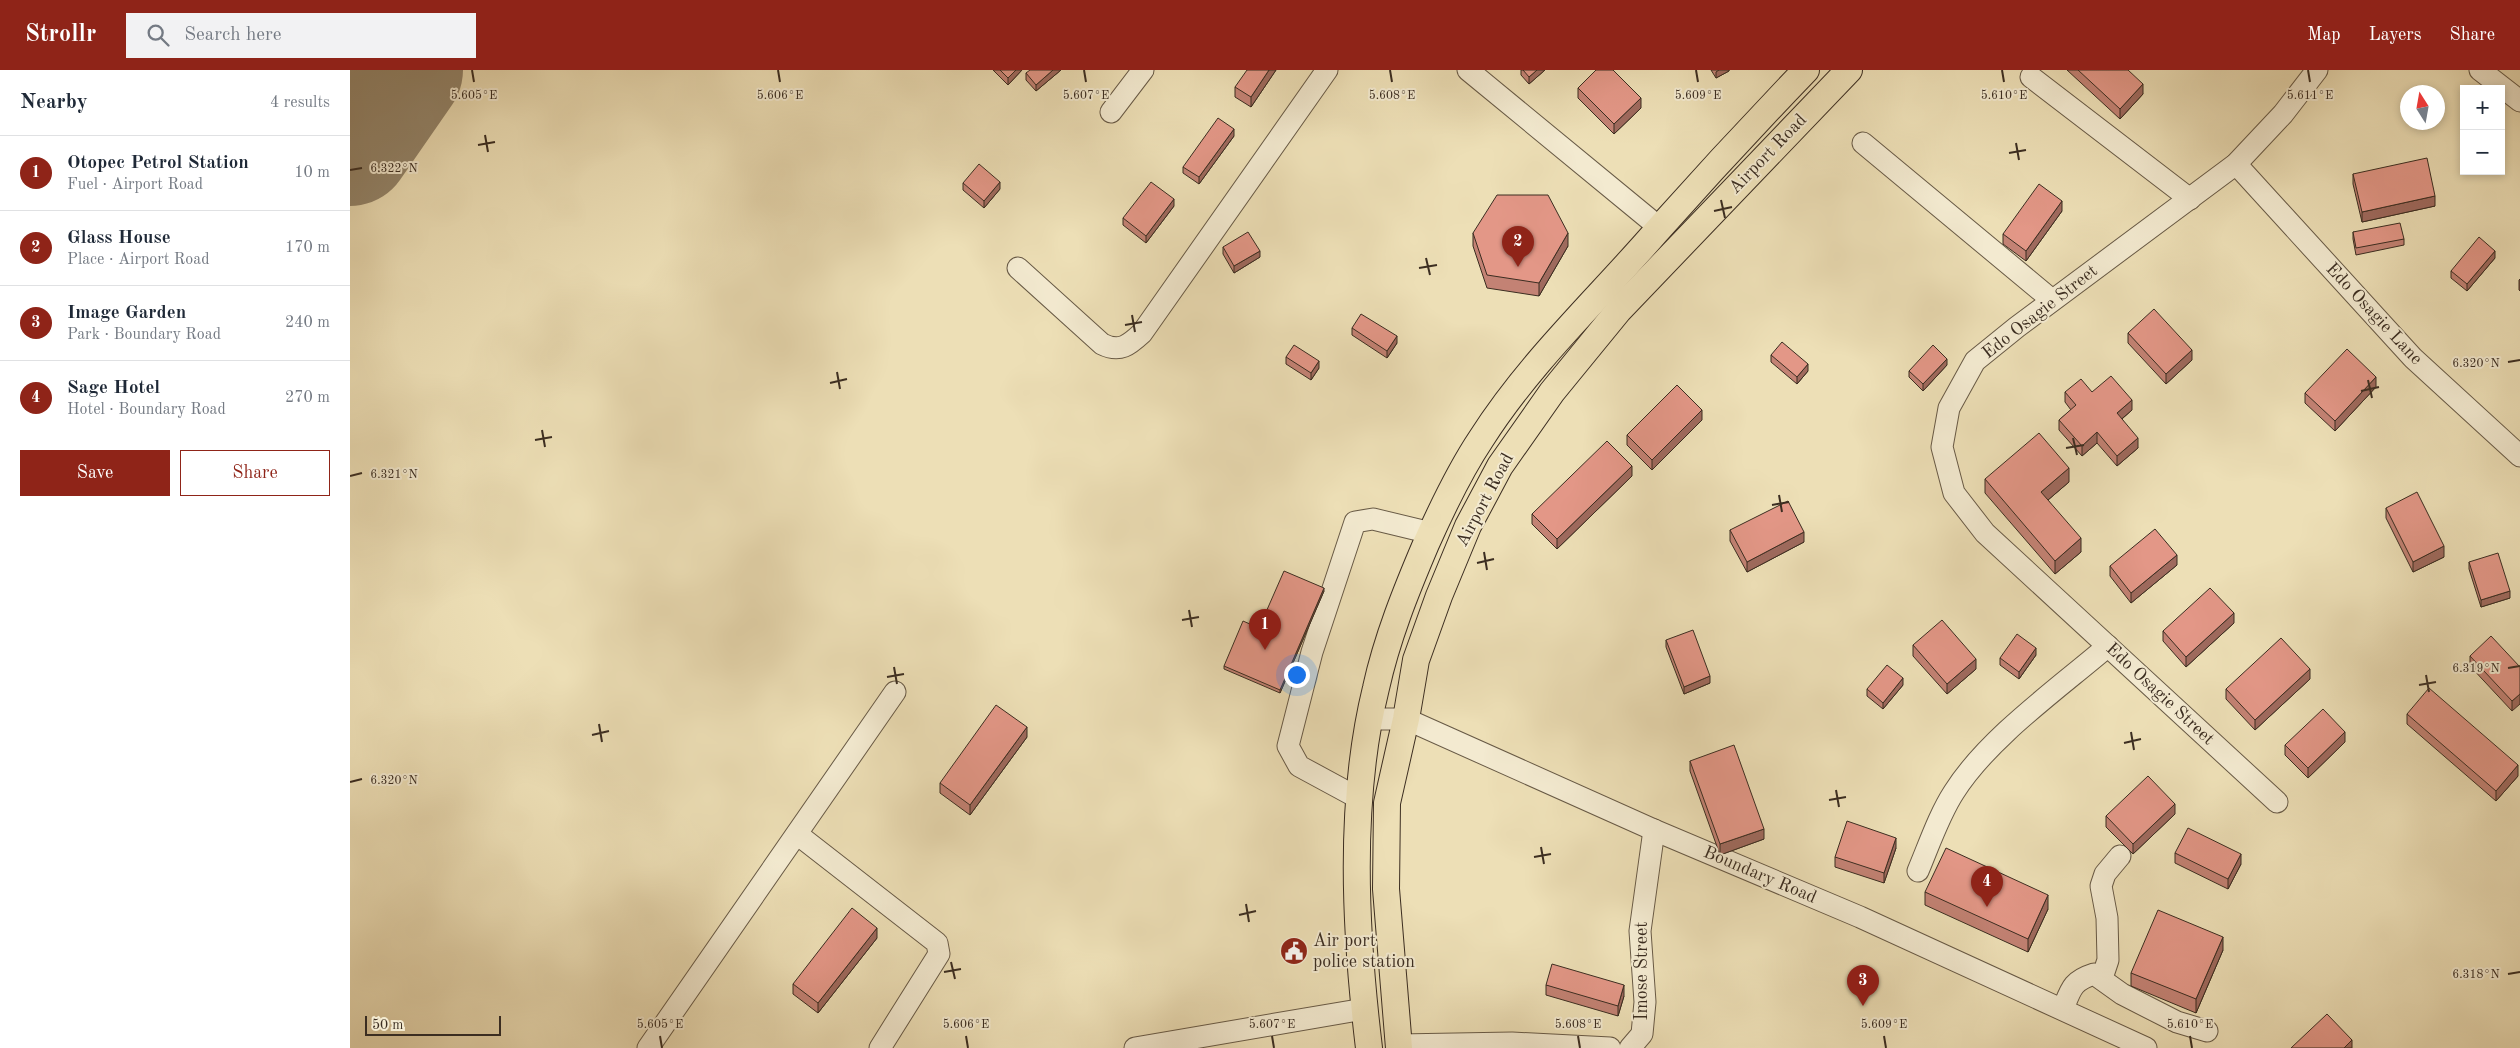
<!DOCTYPE html>
<html lang="en">
<head>
<meta charset="utf-8">
<style>
  :root { --surface:#fff; --page:#f2f2f3; --text:#1f2937; --muted:#747a83; --line:#e0e1e3; --accent:#8f2418 }
  body { margin:0; font-family:"Old Standard TT",serif; background:var(--page); color:var(--text) }
  .controls { position:absolute; right:15px; top:15px; display:grid; overflow:hidden; border-radius:0px; box-shadow:0 2px 8px #0003 }
  .controls button { width:45px; height:45px; display:grid; place-items:center; padding:0; border:0; border-bottom:1px solid var(--line); background:var(--surface); color:var(--text); font:25px sans-serif }
  .compass { position:absolute; left:2050px; top:15px; width:45px; height:45px; border-radius:50%; background:var(--surface); box-shadow:0 2px 8px #0003; rotate:349deg }
  .scale { position:absolute; left:15px; bottom:12px; width:136px; box-sizing:border-box; padding-left:5px; border:2px solid #3b2d21; border-top:0; font-size:14px; line-height:18px; white-space:nowrap; color:#3b2d21; -webkit-text-stroke:4px #f3ead0; paint-order:stroke }
  .you { position:absolute; left:946px; top:604px; width:18px; height:18px; margin:-12px; border:4px solid #fff; border-radius:50%; background:#1a73e8; box-shadow:0 0 0 8px #1a73e833 }
  .badge { display:grid; place-items:center; width:32px; height:32px; border-radius:50%; background:var(--accent); color:#fff; font-size:16px; font-weight:700 }
  .pin { position:absolute; translate:-50% -41px; filter:drop-shadow(0 1px 2px #0008) }
  .pin::after { content:''; position:absolute; top:26px; width:18px; height:15px; background:inherit; clip-path:polygon(0 0,100% 0,50% 100%) }
  .list { margin:0; padding:0; list-style:none }
  h2 { display:flex; justify-content:space-between; align-items:center; height:65px; margin:0; padding:0 20px; font-size:21px }
  h2 small { font-size:16px; font-weight:400; color:var(--muted) }
  .list li { display:grid; grid-template-columns:32px 1fr auto; gap:15px; align-items:center; box-sizing:border-box; height:75px; padding:0 20px; border-top:1px solid var(--line) }
  .list b { display:block; font-size:19px; white-space:nowrap }
  .list p { margin:0; font-size:16px; white-space:nowrap; color:var(--muted) }
  .list em { font-size:16px; font-style:normal; color:var(--muted) }
  .actions { display:flex; gap:10px; padding:15px 20px }
  .actions a { flex:1; padding:11px 0; border:1px solid var(--accent); border-radius:0px; text-align:center; font-size:18px; color:var(--accent) }
  .actions .main { background:var(--accent); color:#fff }
  .icon { flex:none; width:28px; height:28px; fill:none; stroke:currentColor; stroke-width:2; stroke-linecap:round; stroke-linejoin:round }
  .map { position:relative; flex:none; width:2170px; height:978px; overflow:hidden }
  header { display:flex; align-items:center; gap:30px; box-sizing:border-box; height:70px; padding:0 25px; background:var(--accent); color:#fff }
  header strong { font-size:24px }
  nav { display:flex; gap:28px; margin-inline-start:auto; font-size:18px }
  .search { width:350px; height:45px; background:var(--page); display:flex; align-items:center; gap:12px; box-sizing:border-box; padding:0 18px; border-radius:0px; color:var(--muted); font-size:19px }
  main { display:flex }
  aside { flex:1; background:var(--surface) }
  .map>svg:first-child { display:block }
  .lines { fill:none; stroke-linecap:round; stroke-linejoin:round }
  .runway { stroke:#94866c; stroke-width:122 }
  .minor-casing { stroke:#685a46; stroke-width:23 }
  .major-casing { stroke:#3b2d21; stroke-width:28 }
  .minor { stroke:#f3ead0; stroke-width:21 }
  .major { stroke:#eddfb6; stroke-width:26 }
  .wall { fill:#c38274; stroke:#3b2d21 }
  .shaded-wall { fill:#9f6a5e; stroke:#3b2d21 }
  .building { fill:#e39787; stroke:#3b2d21 }
  .ticks { fill:none; stroke:#3b2d21; stroke-width:2 }
  .labels { text-anchor:middle; dominant-baseline:central; stroke-width:4; stroke-linejoin:round; paint-order:stroke }
  .street-label { font-size:18px; fill:#3b2d21; stroke:#f3ead0 }
  .poi-label { font-size:18px; fill:#3b2d21; stroke:#f3ead0; text-anchor:start }
  .ticks-label { font-size:12px; text-anchor:middle; fill:#3b2d21; stroke:#f3ead0; stroke-width:4; stroke-linejoin:round; paint-order:stroke }
</style>
</head>
<body>
<header>
<strong>Strollr</strong>
<div class="search"><svg class="icon" aria-label="search" viewBox="0 0 24 24"><circle cx="10" cy="10" r="6"/><path d="M15 15l6 6"/></svg>Search here</div>
<nav><a>Map</a><a>Layers</a><a>Share</a></nav>
</header>
<main>
<aside>
<h2>Nearby<small>4 results</small></h2>
<ul class="list">
<li><span class="badge">1</span><div><b>Otopec Petrol Station</b><p>Fuel · Airport Road</p></div><em>10 m</em></li>
<li><span class="badge">2</span><div><b>Glass House</b><p>Place · Airport Road</p></div><em>170 m</em></li>
<li><span class="badge">3</span><div><b>Image Garden</b><p>Park · Boundary Road</p></div><em>240 m</em></li>
<li><span class="badge">4</span><div><b>Sage Hotel</b><p>Hotel · Boundary Road</p></div><em>270 m</em></li>
</ul>
<div class="actions"><a class="main">Save</a><a>Share</a></div>
</aside>
<div class="map">
<svg width="2170" height="978" viewBox="0 0 2170 978">
  <rect width="100%" height="100%" fill="#eddfb6"/>
  <filter id="stains"><feTurbulence type="fractalNoise" baseFrequency=".004" numOctaves="4"/><feColorMatrix values="0 0 0 0 .2 0 0 0 0 .09 0 0 0 0 .02 0 0 0 .5 -.17"/></filter>
  <radialGradient id="worn" r=".72"><stop offset=".6" stop-color="#630" stop-opacity="0"/><stop offset="1" stop-color="#630" stop-opacity=".3"/></radialGradient>
  <g class="lines">
    <path class="runway" d="M0 75 52 0"/>
    <g class="minor-casing">
      <g id="minor">
        <path d="M1118 0 1310 158"/>
        <path d="M2130 0 2170 31"/>
        <path d="M1681 7 1840 129"/>
        <path d="M761 42 793 0"/>
        <path d="M1513 73 1702 230"/>
        <path d="M1886 94 2063 288 2170 386"/>
        <path d="M668 198 752 274C770 283 779 275 792 263L977 0"/>
        <path d="M1020 649H1056L1304 760 1510 847 1796 978"/>
        <path d="M1010 729 949 696 938 676 962 582 1005 452 1023 449 1081 463"/>
        <path d="M1927 732 1635 463 1604 423 1592 377 1599 338 1625 291 1667 257 1886 94 1933 44 1967 0"/>
        <path d="M447 764 587 873 589 884 530 978"/>
        <path d="M1568 801C1579 775 1589 745 1604 722 1638 668 1709 618 1758 576"/>
        <path d="M1752 908 1758 890 1757 848 1751 816 1755 804 1770 786"/>
        <path d="M1713 939C1721 919 1722 911 1744 904L1772 924 1827 952 1857 961"/>
        <path d="M1049 975 1162 973 1260 978"/>
        <path d="M298 978 545 622"/>
        <path d="M785 978 1014 939"/>
        <path d="M1280 978 1292 964 1295 932 1290 861 1304 760"/>
      </g>
    </g>
    <g class="major-casing">
      <g id="major">
        <path d="M1019 978C1005 862 998 732 1026 618 1037 568 1056 521 1076 474 1092 438 1109 402 1131 369 1180 292 1247 230 1306 162 1355 107 1405 53 1456 0"/>
        <path d="M1049 978 1036 819 1037 733 1056 649 1066 590 1089 526 1118 456 1150 396 1202 322 1269 240 1499 0"/>
      </g>
    </g>
    <use href="#minor" class="minor"/>
    <use href="#major" class="major"/>
  </g>
  <g class="wall">
    <path d="M643 0H672L658 15Z"/>
    <path d="M711 0 686 21 676 10V3Z"/>
    <path d="M926 0 901 37 885 27V17Z"/>
    <path d="M1171 0H1195L1179 14 1171 5Z"/>
    <path d="M1361 0H1379V1L1366 8Z"/>
    <path d="M1717 0H1778L1793 24 1770 49Z"/>
    <path d="M1228 18 1291 38 1264 64 1228 28Z"/>
    <path d="M884 66 849 114 833 103V97Z"/>
    <path d="M2003 104 2085 136 2012 152 2003 114Z"/>
    <path d="M613 113 650 119 634 138 613 120Z"/>
    <path d="M824 136 796 173 773 155V148Z"/>
    <path d="M1712 141 1676 191 1653 174V164Z"/>
    <path d="M2003 162 2054 169V175L2006 185 2003 169Z"/>
    <path d="M1123 163 1218 176 1189 226 1137 218 1123 176Z"/>
    <path d="M873 177 910 187 884 203 873 184Z"/>
    <path d="M2145 188 2117 221 2101 208V201Z"/>
    <path d="M2170 209V221L2169 220V210Z"/>
    <path d="M1002 258 1047 273 1037 288 1002 265Z"/>
    <path d="M1778 263 1842 290 1816 314 1778 273Z"/>
    <path d="M1421 285 1458 301 1447 314 1421 292Z"/>
    <path d="M936 287 969 298 961 310 936 294Z"/>
    <path d="M1597 295 1573 321 1559 307V301Z"/>
    <path d="M2026 317 1985 361 1955 333V323Z"/>
    <path d="M1715 322H1742L1782 340 1772 349 1788 378 1767 396 1747 373 1732 386 1709 360V350L1721 340 1715 332Z"/>
    <path d="M1352 350 1302 400 1277 375V365Z"/>
    <path d="M1282 406 1207 479 1182 454V444Z"/>
    <path d="M1635 409 1719 412 1698 430 1731 482 1705 504 1635 423Z"/>
    <path d="M2036 438 2094 487 2063 502 2036 448Z"/>
    <path d="M1380 460 1454 472 1397 502 1380 471Z"/>
    <path d="M2119 492 2160 528 2131 537 2119 499Z"/>
    <path d="M1827 495 1781 533 1760 506V496Z"/>
    <path d="M974 521 930 623 874 599V596Z"/>
    <path d="M1884 553 1836 597 1813 571V561Z"/>
    <path d="M1316 570 1360 613 1334 624 1316 577Z"/>
    <path d="M1563 575 1626 599 1597 624 1563 586Z"/>
    <path d="M1686 585 1669 609 1650 595V588Z"/>
    <path d="M2120 586 2170 597 2162 641 2120 596Z"/>
    <path d="M1960 609 1905 660 1876 629V619Z"/>
    <path d="M1553 615 1533 639 1517 626V619Z"/>
    <path d="M2057 644 2168 706 2146 731 2057 654Z"/>
    <path d="M677 667 620 745 590 723V713Z"/>
    <path d="M1995 672 1958 708 1935 685V675Z"/>
    <path d="M1340 691 1414 769 1370 785 1340 701Z"/>
    <path d="M1825 744 1783 784 1756 757V746Z"/>
    <path d="M1546 778 1534 813 1485 797V787Z"/>
    <path d="M1825 783 1891 794 1878 819 1825 793Z"/>
    <path d="M1575 822 1698 839 1678 882 1575 835Z"/>
    <path d="M527 868 468 943 443 924V914Z"/>
    <path d="M1873 880 1846 943 1781 916V903Z"/>
    <path d="M1196 915 1274 926 1268 946 1196 925Z"/>
  </g>
  <g class="shaded-wall">
    <path d="M666 0H672L658 15V8Z"/>
    <path d="M703 0H711L686 21V15Z"/>
    <path d="M919 0H926L901 37V27Z"/>
    <path d="M1187 0H1195L1179 14V7Z"/>
    <path d="M1369 0H1379V1L1366 8V2Z"/>
    <path d="M1793 14V24L1770 49V39Z"/>
    <path d="M1291 28V38L1264 64V54Z"/>
    <path d="M884 59V66L849 114V107Z"/>
    <path d="M650 112V119L634 138V131Z"/>
    <path d="M2085 126V136L2012 152V142Z"/>
    <path d="M824 129V136L796 173V166Z"/>
    <path d="M1712 131V141L1676 191V181Z"/>
    <path d="M1218 163V176L1189 226V213Z"/>
    <path d="M910 181V187L884 203V196Z"/>
    <path d="M2145 181V188L2117 221V214Z"/>
    <path d="M1047 266V273L1037 288V281Z"/>
    <path d="M1842 280V290L1816 314V304Z"/>
    <path d="M1597 289V295L1573 321V314Z"/>
    <path d="M969 291V298L961 310V303Z"/>
    <path d="M1458 294V301L1447 314V307Z"/>
    <path d="M2026 307V317L1985 361V351Z"/>
    <path d="M1782 330V340L1767 353V343Z"/>
    <path d="M1352 340V350L1302 400V390Z"/>
    <path d="M1747 362V373L1732 386V376Z"/>
    <path d="M1788 368V378L1767 396V386Z"/>
    <path d="M1282 396V406L1207 479V469Z"/>
    <path d="M1719 398V412L1691 436V422Z"/>
    <path d="M1454 462V472L1397 502V492Z"/>
    <path d="M1731 468V482L1705 504V491Z"/>
    <path d="M2094 476V487L2063 502V492Z"/>
    <path d="M1827 485V495L1781 533V523Z"/>
    <path d="M974 518V521L930 623V620Z"/>
    <path d="M2160 521V528L2131 537V530Z"/>
    <path d="M1884 543V553L1836 597V587Z"/>
    <path d="M1686 578V585L1669 609V602Z"/>
    <path d="M1626 589V599L1597 624V614Z"/>
    <path d="M1960 599V609L1905 660V650Z"/>
    <path d="M1360 606V613L1334 624V617Z"/>
    <path d="M1553 608V615L1533 639V633Z"/>
    <path d="M2170 624V634L2162 641V631Z"/>
    <path d="M677 657V667L620 745V735Z"/>
    <path d="M1995 662V672L1958 708V698Z"/>
    <path d="M2168 695V706L2146 731V721Z"/>
    <path d="M1825 734V744L1783 784V774Z"/>
    <path d="M1414 759V769L1370 785V774Z"/>
    <path d="M1546 768V778L1534 813V803Z"/>
    <path d="M1891 784V794L1878 819V809Z"/>
    <path d="M1698 825V839L1678 882V869Z"/>
    <path d="M527 858V868L468 943V933Z"/>
    <path d="M1873 867V880L1846 943V929Z"/>
    <path d="M1274 915V926L1268 946V936Z"/>
    <path d="M2002 970V978H1994Z"/>
  </g>
  <g class="building">
    <path d="M650 0H666L658 8Z"/>
    <path d="M680 0H703L686 15 676 3Z"/>
    <path d="M897 0H919L901 27 885 17Z"/>
    <path d="M1173 0H1187L1179 7Z"/>
    <path d="M1246 0H1263L1291 28 1264 54 1228 18Z"/>
    <path d="M1728 0H1778L1793 14 1770 39Z"/>
    <path d="M868 48 884 59 849 107 833 97Z"/>
    <path d="M2077 88 2085 126 2012 142 2003 104Z"/>
    <path d="M629 94 650 112 634 131 613 113Z"/>
    <path d="M801 112 824 129 796 166 773 148Z"/>
    <path d="M1689 114 1712 131 1676 181 1653 164Z"/>
    <path d="M1147 125H1198L1218 163 1189 213 1137 205 1123 163Z"/>
    <path d="M2050 153 2054 169 2006 178 2003 162Z"/>
    <path d="M898 162 910 181 884 196 873 177Z"/>
    <path d="M2129 167 2145 181 2117 214 2101 201Z"/>
    <path d="M1804 239 1842 280 1816 304 1778 263Z"/>
    <path d="M1011 244 1047 266 1037 281 1002 258Z"/>
    <path d="M1432 272 1458 294 1447 307 1421 285Z"/>
    <path d="M944 275 969 291 961 303 936 287Z"/>
    <path d="M1583 275 1597 289 1573 314 1559 301Z"/>
    <path d="M1997 279 2026 307 1985 351 1955 323Z"/>
    <path d="M1761 306 1782 330 1767 343 1788 368 1767 386 1747 362 1732 376 1709 350 1726 335 1715 322 1731 309 1742 322Z"/>
    <path d="M1327 315 1352 340 1302 390 1277 365Z"/>
    <path d="M1689 363 1719 398 1691 422 1731 468 1705 491 1635 409Z"/>
    <path d="M1257 371 1282 396 1207 469 1182 444Z"/>
    <path d="M2067 422 2094 476 2063 492 2036 438Z"/>
    <path d="M1438 431 1454 462 1397 492 1380 460Z"/>
    <path d="M1805 459 1827 485 1781 523 1760 496Z"/>
    <path d="M2148 483 2160 521 2131 530 2119 492Z"/>
    <path d="M934 501 974 518 930 620 874 596 893 551 909 558Z"/>
    <path d="M1860 518 1884 543 1836 587 1813 561Z"/>
    <path d="M1592 550 1626 589 1597 614 1563 575Z"/>
    <path d="M1343 560 1360 606 1334 617 1316 570Z"/>
    <path d="M1667 564 1686 578 1669 602 1650 588Z"/>
    <path d="M2141 566 2170 597V624L2162 631 2120 586Z"/>
    <path d="M1931 568 1960 599 1905 650 1876 619Z"/>
    <path d="M1537 595 1553 608 1533 633 1517 619Z"/>
    <path d="M2079 618 2168 695 2146 721 2057 644Z"/>
    <path d="M646 635 677 657 620 735 590 713Z"/>
    <path d="M1973 639 1995 662 1958 698 1935 675Z"/>
    <path d="M1384 675 1414 759 1370 774 1340 691Z"/>
    <path d="M1798 706 1825 734 1783 774 1756 746Z"/>
    <path d="M1497 751 1546 768 1534 803 1485 787Z"/>
    <path d="M1838 758 1891 784 1878 809 1825 783Z"/>
    <path d="M1596 778 1698 825 1678 869 1575 822Z"/>
    <path d="M502 838 527 858 468 933 443 914Z"/>
    <path d="M1808 840 1873 867 1846 929 1781 903Z"/>
    <path d="M1202 894 1274 915 1268 936 1196 915Z"/>
    <path d="M1977 944 2002 970 1994 978H1941Z"/>
  </g>
  <path class="ticks" d="M122 0 124 12M428 0 430 12M734 0 736 12M1040 0 1042 12M1346 0 1348 12M1652 0 1654 12M1958 0 1960 12M135 65 138 82M1666 73 1669 90M128 75 145 72M1659 83 1676 80M0 100 12 98M1371 130 1375 148M1364 141 1382 137M1076 188 1080 205M1069 198 1087 195M782 245 785 262M775 255 792 252M2158 292 2170 290M487 302 490 319M2018 310 2022 328M480 313 497 309M2011 321 2029 317M192 360 195 377M1723 368 1727 385M185 370 202 367M1716 378 1734 375M0 406 12 403M1429 425 1432 442M1422 435 1439 432M1134 482 1137 500M1127 493 1144 489M839 540 842 557M832 550 849 547M544 597 547 614M2158 598 2170 596M2076 605 2079 622M537 607 554 604M2069 615 2086 612M249 654 252 672M1781 662 1784 680M242 665 259 661M1774 673 1791 669M0 712 12 709M1486 720 1489 737M1479 730 1496 727M1191 777 1194 794M1184 787 1201 784M896 834 899 852M889 845 906 841M601 892 605 909M594 902 611 899M2158 904 2170 902M310 966 312 978M616 966 618 978M922 966 924 978M1228 966 1230 978M1534 966 1536 978M1840 966 1842 978"/>
  <defs>
    <g id="civic-disc" transform="scale(1.4375)"><circle r="9.5" fill="#8f2418" stroke="#f3ead0"/><path d="M-.6-6.5H3V-4.5H.6V-3L4-1V1h2V6H-6V1h2V-1L-.6-3ZM-1.2 2.5V6h2.4V2.5Z" fill="#fff"/></g>
  </defs>
  <g fill-rule="evenodd">
    <use href="#civic-disc" x="944" y="881"/>
  </g>
  <g class="labels">
    <g class="street-label">
      <text transform="translate(1418 84) rotate(-46)">Airport Road</text>
      <text transform="translate(1690 242) rotate(-38)">Edo Osagie Street</text>
      <text transform="translate(2024 244) rotate(47)">Edo Osagie Lane</text>
      <text transform="translate(1135 430) rotate(-62)">Airport Road</text>
      <text transform="translate(1810 624) rotate(43)">Edo Osagie Street</text>
      <text transform="translate(1410 805) rotate(23)">Boundary Road</text>
      <text transform="translate(1292 901) rotate(-90)">Imose Street</text>
    </g>
    <g class="poi-label">
      <text x="963" y="871">Air port<tspan x="963" dy="21">police station</tspan></text>
    </g>
  </g>
  <g class="ticks-label">
    <text x="124" y="29">5.605°E</text>
    <text x="430" y="29">5.606°E</text>
    <text x="736" y="29">5.607°E</text>
    <text x="1042" y="29">5.608°E</text>
    <text x="1348" y="29">5.609°E</text>
    <text x="1654" y="29">5.610°E</text>
    <text x="1960" y="29">5.611°E</text>
    <text x="44" y="102">6.322°N</text>
    <text x="2126" y="297">6.320°N</text>
    <text x="44" y="408">6.321°N</text>
    <text x="2126" y="602">6.319°N</text>
    <text x="44" y="714">6.320°N</text>
    <text x="2126" y="908">6.318°N</text>
    <text x="310" y="958">5.605°E</text>
    <text x="616" y="958">5.606°E</text>
    <text x="922" y="958">5.607°E</text>
    <text x="1228" y="958">5.608°E</text>
    <text x="1534" y="958">5.609°E</text>
    <text x="1840" y="958">5.610°E</text>
  </g>
  <rect width="100%" height="100%" filter="url(#stains)"/>
  <rect width="100%" height="100%" fill="url(#worn)"/>
</svg>
<div class="controls">
<button>+</button>
<button>−</button>
</div>
<svg class="compass" viewBox="-18 -18 36 36"><path d="M0-13l5 13h-10z" fill="#e53935"/><path d="M0 13l5-13h-10z" fill="#747a83"/></svg>
<div class="scale">50 m</div>
<div class="you"></div>
<div class="pin badge" style="left:915px;top:580px">1</div>
<div class="pin badge" style="left:1168px;top:197px">2</div>
<div class="pin badge" style="left:1513px;top:936px">3</div>
<div class="pin badge" style="left:1637px;top:837px">4</div>
</div>
</main>
</body>
</html>
